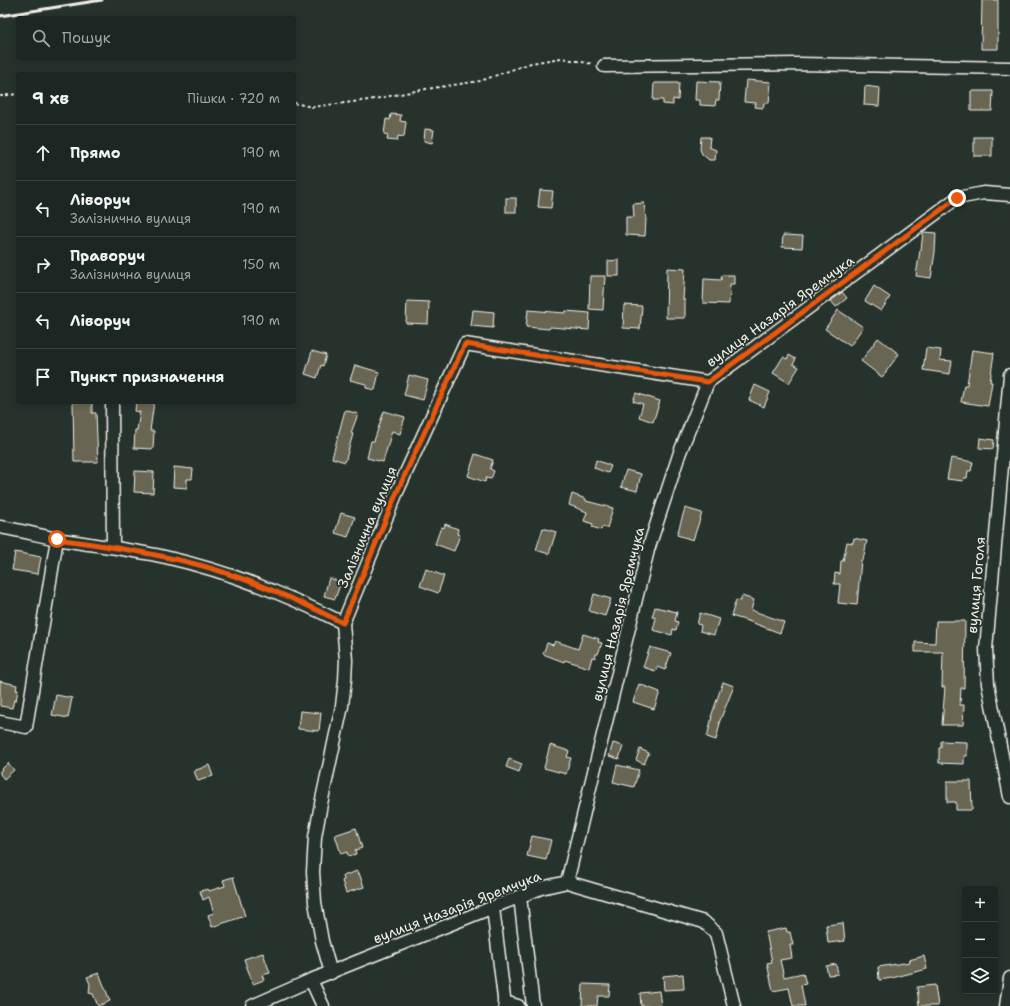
<!DOCTYPE html>
<html lang="uk">
<head>
<meta charset="utf-8">
<style>
  :root { --surface:#1c2622; --page:#29322f; --text:#f1f3f6; --muted:#a0a5a5; --line:#3a4340 }
  body { margin:0; font-family:"Shantell Sans",sans-serif; background:var(--page); color:var(--text) }
  .controls { position:absolute; right:12px; bottom:12px; display:grid; overflow:hidden; border-radius:4px; box-shadow:0 2px 6px #0003 }
  .controls button { width:36px; height:36px; display:grid; place-items:center; padding:0; border:0; border-bottom:1px solid var(--line); background:var(--surface); color:var(--text); font:20px sans-serif }
  .stop { position:absolute; width:12px; height:12px; margin:-9px; border:3px solid #ea580c; border-radius:50%; background:#fff }
  .stop.end { background:#ea580c; border-color:#fff; box-shadow:0 1px 4px #0008 }
  .list { margin:0; padding:0; list-style:none }
  h2 { display:flex; justify-content:space-between; align-items:center; height:52px; margin:0; padding:0 16px; font-size:17px }
  h2 small { font-size:13px; font-weight:400; color:var(--muted) }
  .list li { display:grid; grid-template-columns:26px 1fr auto; gap:12px; align-items:center; box-sizing:border-box; height:56px; padding:0 16px; border-top:1px solid var(--line) }
  .list b { display:block; font-size:15px; white-space:nowrap }
  .list p { margin:0; font-size:13px; white-space:nowrap; color:var(--muted) }
  .list em { font-size:13px; font-style:normal; color:var(--muted) }
  .icon { flex:none; width:22px; height:22px; fill:none; stroke:currentColor; stroke-width:2; stroke-linecap:round; stroke-linejoin:round }
  .map { position:relative; flex:none; width:1010px; height:1006px; overflow:hidden }
  .search { position:absolute; background:var(--surface); box-shadow:0 2px 6px #0003; left:16px; top:16px; width:280px; height:44px; display:flex; align-items:center; gap:10px; box-sizing:border-box; padding:0 14px; border-radius:4px; color:var(--muted); font-size:15px }
  .panel { position:absolute; background:var(--surface); box-shadow:0 2px 6px #0003; left:16px; top:72px; width:280px; height:332px; border-radius:4px }
  .map>svg:first-child { display:block }
  .building { fill:#686652; stroke:#f4f1e8 }
  .lines { fill:none; stroke-linecap:round; stroke-linejoin:round }
  .minor-casing { stroke:#f4f1e8; stroke-width:15 }
  .path { stroke:#f4f1e8; stroke-width:2; stroke-dasharray:3 3; stroke-linecap:butt }
  .minor { stroke:#26332d; stroke-width:12 }
  .rail { stroke:#f4f1e8; stroke-width:3 }
  .route { stroke:#ea580c; stroke-width:5 }
  .labels { text-anchor:middle; dominant-baseline:central; stroke-width:3.5; stroke-linejoin:round; paint-order:stroke }
  .street-label { font-size:14px; fill:#f4f1e8; stroke:#26332d }
</style>
</head>
<body>
<div class="map">
<svg width="1010" height="1006" viewBox="0 0 1010 1006">
  <rect width="100%" height="100%" fill="#26332d"/>
  <filter id="ink" filterUnits="userSpaceOnUse"><feTurbulence type="fractalNoise" baseFrequency=".025" numOctaves="2"/><feDisplacementMap in="SourceGraphic" scale="8" xChannelSelector="R" yChannelSelector="G"/><feConvolveMatrix kernelMatrix="1 2 1 2 8 2 1 2 1" color-interpolation-filters="sRGB"/></filter>
  <g filter="url(#ink)">
    <g class="building">
      <path d="M982 0H998V49H981Z"/>
      <path d="M746 80 771 82 769 103H764L763 108 755 107 756 103 744 102Z"/>
      <path d="M696 81 720 82 719 100H716L715 106 700 105V100H695Z"/>
      <path d="M654 83H679L678 100 673 99V105L663 104V100H653Z"/>
      <path d="M865 86 880 88 879 106 864 105Z"/>
      <path d="M971 91H993L992 111H971Z"/>
      <path d="M391 114 401 115 400 121 406 122 404 137 398 136 397 141 387 140 388 135 384 134 386 119 390 120Z"/>
      <path d="M425 129 434 130 432 143 424 141Z"/>
      <path d="M701 137H710L709 147 716 150 715 160H709L702 154 700 149Z"/>
      <rect x="974" y="137" width="18" height="19"/>
      <path d="M540 190 553 191 551 208 538 207Z"/>
      <rect x="506" y="198" width="10" height="14"/>
      <path d="M644 203 646 219 645 236 626 235V217H634L633 204Z"/>
      <path d="M923 232 936 233 935 252 931 278 916 276 920 250H921Z"/>
      <path d="M783 235 803 236 802 248 782 247Z"/>
      <path d="M619 260V276H608V261Z"/>
      <path d="M667 268 685 269 683 300H685V318H666Z"/>
      <path d="M722 275H734V284H730L729 304 703 303 704 279 721 280Z"/>
      <path d="M590 276H605L603 310 589 309Z"/>
      <path d="M874 286 890 297 881 311 865 301Z"/>
      <path d="M842 292 847 298 836 307 831 301Z"/>
      <path d="M407 301 429 302 428 324 406 323Z"/>
      <path d="M624 305 642 306 640 329 623 328Z"/>
      <path d="M473 310 494 312 493 328 471 326Z"/>
      <path d="M528 310 565 313 566 311 590 313 589 330 550 327 549 329 526 327Z"/>
      <path d="M838 310 863 327 850 346 825 329Z"/>
      <path d="M878 338 899 354 882 377 861 361Z"/>
      <path d="M926 348 941 350 940 360 952 361 950 374 923 370Z"/>
      <path d="M972 350 994 353 990 382H992L988 406 961 402 964 385H967Z"/>
      <path d="M312 351 326 355 323 366 321 365 317 378 305 374Z"/>
      <path d="M789 355 796 359 793 364 799 367 789 383 773 373 783 357 787 359Z"/>
      <path d="M355 365 379 372 375 390 366 388V384L350 380Z"/>
      <path d="M409 375 428 380 423 400 404 395Z"/>
      <path d="M755 385 770 392 764 407 749 400Z"/>
      <path d="M636 393 660 401 653 422 639 417 643 404 633 401Z"/>
      <path d="M73 402H92V413H96L98 462H74Z"/>
      <path d="M136 402H154L150 431H154L153 449 134 448 135 430H137L140 412 135 411Z"/>
      <path d="M345 410 358 414 351 433 353 434 345 462 332 458Z"/>
      <path d="M384 411 405 417 400 434 392 431 383 462 367 458 371 441H374Z"/>
      <path d="M980 438 994 440 993 449 979 448Z"/>
      <path d="M475 454 493 460 490 469 494 471 491 479 486 478 485 482 468 476Z"/>
      <path d="M951 458 973 462 971 471H968L967 478H964L963 481 947 479Z"/>
      <path d="M596 460 611 466 608 473 594 468Z"/>
      <path d="M174 467 193 469 192 479H187V488L173 487Z"/>
      <path d="M626 470 641 474 637 491 621 487Z"/>
      <path d="M135 471 154 472 153 493 134 492Z"/>
      <path d="M572 494 586 499V501L613 508 607 528 602 527 601 530 592 527 593 524 584 521 587 512 569 505Z"/>
      <path d="M685 508 702 513 693 540 677 535Z"/>
      <path d="M341 513 355 517 348 537 335 533Z"/>
      <path d="M445 524 458 529 457 534 460 535 454 551 435 544 441 527 444 528Z"/>
      <path d="M543 528 556 532 549 554 536 550Z"/>
      <path d="M854 538 867 541 863 560H861L857 605 838 603 840 584H834L835 573 840 574 841 561H843L847 542 853 543Z"/>
      <path d="M15 552 41 557 38 574 12 570Z"/>
      <path d="M426 569 444 576 438 593 420 586Z"/>
      <path d="M329 578 341 582 335 599 324 596Z"/>
      <path d="M594 594 611 599 605 616 589 611Z"/>
      <path d="M742 596 754 600 751 610 784 622 780 633 748 621 731 616 736 600 740 601Z"/>
      <path d="M655 607 677 612 675 621 678 622 676 630 673 629 672 635 653 630 656 618 652 617Z"/>
      <path d="M700 613 719 619 714 635 700 631 701 625 697 624Z"/>
      <path d="M936 621H965L964 688H961L960 705H964L963 725H942L945 687H942L943 652H915V642L935 643Z"/>
      <path d="M583 634 599 639 598 642 602 643 598 654H596L595 658 592 657 589 668 565 660 564 662 543 654 547 643 553 645 555 641 578 649Z"/>
      <path d="M650 647 671 653 665 670 657 667 655 671 643 667Z"/>
      <path d="M0 681 17 685 16 690H18L16 701 14 700 12 708 0 706Z"/>
      <path d="M723 682 734 686 719 723H720L716 740 707 737 712 717H711Z"/>
      <path d="M639 684 660 692 654 709 633 702Z"/>
      <path d="M56 695 72 698 68 718 52 715Z"/>
      <path d="M300 711 321 713 319 731 298 729Z"/>
      <path d="M941 741 967 742V756H964V764L939 763V748H941Z"/>
      <path d="M613 743 623 746 619 759 609 756Z"/>
      <path d="M550 745 569 751 567 757 571 758 566 774 544 768Z"/>
      <path d="M640 749 649 753 644 764 636 760Z"/>
      <path d="M509 759 522 764 519 772 506 767Z"/>
      <path d="M8 763 14 770 4 779 0 774V771Z"/>
      <path d="M209 765 213 776 198 781 194 771Z"/>
      <path d="M617 765 639 770 634 787 613 782Z"/>
      <path d="M947 781H971L972 810H956V802H947Z"/>
      <path d="M356 828 362 848 355 850 356 854 348 856 347 852 341 854 335 835Z"/>
      <path d="M532 836 551 840 546 860 527 856Z"/>
      <path d="M357 871 358 874 359 873 364 887 346 893 342 881 344 880 343 876Z"/>
      <path d="M233 877 245 916 212 927 208 915 214 913 209 897 203 900 200 891 208 889 209 891 225 886 223 880Z"/>
      <path d="M843 923 845 941 828 943 826 925Z"/>
      <path d="M786 928 787 932H790L793 945H790L792 958 780 960 784 977 803 973 806 984 801 985 805 1006H793L789 988 773 991 767 963 772 962 766 932Z"/>
      <path d="M263 953 270 973 262 975 264 980 253 984 244 959Z"/>
      <path d="M924 956 927 969 892 978 879 980 878 967 910 962 909 960Z"/>
      <path d="M836 964 838 974 828 975 826 966Z"/>
      <path d="M99 973 110 1001 98 1006 93 994 89 993 90 984 87 977Z"/>
      <path d="M683 974 684 989 664 990 663 976Z"/>
      <path d="M583 984 610 985 609 996H598L597 1006H582Z"/>
      <path d="M935 985 938 1006H919L917 987Z"/>
      <path d="M659 991 661 1006H641L640 993Z"/>
    </g>
    <g class="lines">
      <g class="minor-casing">
        <g id="minor">
          <path d="M604 66 799 64 1010 68"/>
          <path d="M1010 375 986 649 988 684 1010 797"/>
          <path d="M112 402 113 547"/>
          <path d="M0 527C19 530 38 535 57 539 92 545 129 549 165 557 227 571 286 594 343 623"/>
          <path d="M0 722 26 727 57 539"/>
          <path d="M567 882 704 922 716 933 734 1006"/>
          <path d="M520 897 533 1006"/>
          <path d="M493 908 505 1006"/>
          <path d="M331 973 322 941 315 902 313 872 315 837 321 804 342 706 345 680 346 660 343 623 397 492 465 344 708 382"/>
          <path d="M311 980 323 1006"/>
          <path d="M504 1002 518 1006"/>
          <path d="M252 1006 311 980 541 888 567 882 648 550 680 452 708 382 957 198 984 193 1010 195"/>
          <path d="M1006 1006 1010 978"/>
        </g>
      </g>
      <g class="path">
        <path d="M0 96 18 94"/>
        <path d="M294 103 312 107 369 100 426 89 480 81 531 63 561 58 593 64"/>
      </g>
      <use href="#minor" class="minor"/>
      <path class="rail" d="M0 16 102 0"/>
    </g>
  </g>
  <g class="lines" filter="url(#ink)">
    <path class="route" d="M57 539C106 546 155 553 203 566 252 580 298 600 343 623L397 492 465 344 708 382 957 198"/>
  </g>
  <g class="labels">
    <g class="street-label">
      <text transform="translate(780 311) rotate(-36)">вулиця Назарія Яремчука</text>
      <text transform="translate(367 527) rotate(-67)">Залізнична вулиця</text>
      <text transform="translate(976 585) rotate(-85)">вулиця Гоголя</text>
      <text transform="translate(618 614) rotate(-76)">вулиця Назарія Яремчука</text>
      <text transform="translate(457 907) rotate(-21)">вулиця Назарія Яремчука</text>
    </g>
  </g>
</svg>
<div class="controls">
<button>+</button>
<button>−</button>
<button><svg class="icon" aria-label="layers" viewBox="0 0 24 24"><path d="M12 4l9 5-9 5-9-5zM3 14l9 5 9-5"/></svg></button>
</div>
<div class="stop" style="left:57px;top:539px"></div>
<div class="stop end" style="left:957px;top:198px"></div>
<div class="search"><svg class="icon" aria-label="search" viewBox="0 0 24 24"><circle cx="10" cy="10" r="6"/><path d="M15 15l6 6"/></svg>Пошук</div>
<section class="panel">
<h2>9 хв<small>Пішки · 720 m</small></h2>
<ul class="list">
<li><svg class="icon" aria-label="ahead" viewBox="0 0 24 24"><path d="M12 20V5M6 11l6-6 6 6"/></svg><div><b>Прямо</b></div><em>190 m</em></li>
<li><svg class="icon" aria-label="left" viewBox="0 0 24 24"><path d="M17 20v-9H6M10 6l-5 5 5 5"/></svg><div><b>Ліворуч</b><p>Залізнична вулиця</p></div><em>190 m</em></li>
<li><svg class="icon" aria-label="right" viewBox="0 0 24 24"><path d="M7 20v-9h11M14 6l5 5-5 5"/></svg><div><b>Праворуч</b><p>Залізнична вулиця</p></div><em>150 m</em></li>
<li><svg class="icon" aria-label="left" viewBox="0 0 24 24"><path d="M17 20v-9H6M10 6l-5 5 5 5"/></svg><div><b>Ліворуч</b></div><em>190 m</em></li>
<li><svg class="icon" aria-label="arrive" viewBox="0 0 24 24"><path d="M6 21V4h12l-3 4 3 4H6"/></svg><div><b>Пункт призначення</b></div></li>
</ul>
</section>
</div>
</body>
</html>
